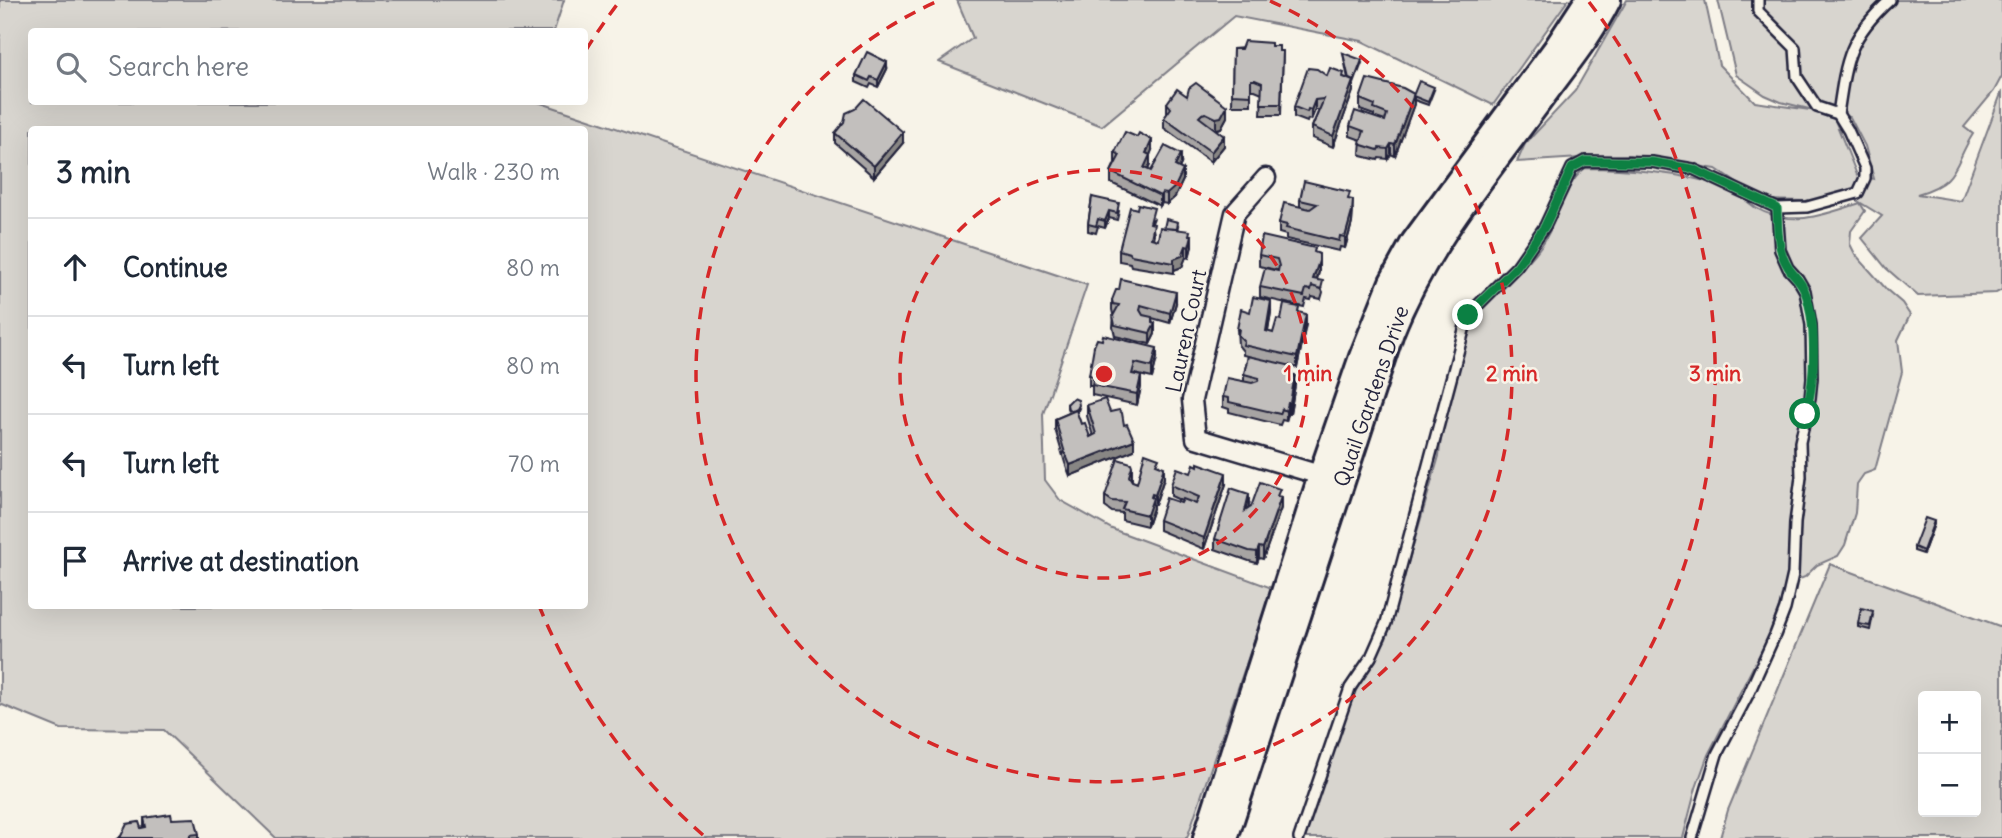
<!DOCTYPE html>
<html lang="en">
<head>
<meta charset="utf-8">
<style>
  :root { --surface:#fff; --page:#f6f6f7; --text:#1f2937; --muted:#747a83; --line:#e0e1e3 }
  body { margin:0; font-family:Delius,sans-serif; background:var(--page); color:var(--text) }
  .controls { position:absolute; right:21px; bottom:21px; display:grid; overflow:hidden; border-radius:7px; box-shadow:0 7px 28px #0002 }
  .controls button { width:63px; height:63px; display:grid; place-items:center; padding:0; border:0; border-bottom:2px solid var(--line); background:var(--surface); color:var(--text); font:35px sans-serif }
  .stop { position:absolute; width:21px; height:21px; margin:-16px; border:5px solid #0b8043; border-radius:50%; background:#fff }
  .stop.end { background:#0b8043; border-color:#fff; box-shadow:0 2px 7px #0008 }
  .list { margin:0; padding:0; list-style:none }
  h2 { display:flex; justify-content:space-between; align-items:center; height:91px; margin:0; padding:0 28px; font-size:30px }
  h2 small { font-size:23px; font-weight:400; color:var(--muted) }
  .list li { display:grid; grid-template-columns:46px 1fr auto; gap:21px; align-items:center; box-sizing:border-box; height:98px; padding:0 28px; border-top:2px solid var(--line) }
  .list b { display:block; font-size:26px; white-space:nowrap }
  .list em { font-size:23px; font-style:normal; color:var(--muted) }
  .icon { flex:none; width:38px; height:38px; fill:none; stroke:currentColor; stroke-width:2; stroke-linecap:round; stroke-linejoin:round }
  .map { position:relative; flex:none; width:2002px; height:838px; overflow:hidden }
  .search { position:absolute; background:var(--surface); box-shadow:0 7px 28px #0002; left:28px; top:28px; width:560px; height:77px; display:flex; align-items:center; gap:18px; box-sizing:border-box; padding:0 24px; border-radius:7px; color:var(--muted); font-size:26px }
  .panel { position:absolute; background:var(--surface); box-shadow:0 7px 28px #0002; left:28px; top:126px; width:560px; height:483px; border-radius:7px }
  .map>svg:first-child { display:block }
  .green { fill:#d8d5cf; stroke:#7d7c85; stroke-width:2; fill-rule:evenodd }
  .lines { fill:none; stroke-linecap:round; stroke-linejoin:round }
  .service-casing { stroke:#22223b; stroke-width:14 }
  .minor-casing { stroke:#22223b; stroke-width:23 }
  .secondary-casing { stroke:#22223b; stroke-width:30 }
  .service { stroke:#f7f3e8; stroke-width:9 }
  .minor { stroke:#f7f3e8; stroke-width:18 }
  .secondary { stroke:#f7f3e8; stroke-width:24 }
  .wall { fill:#a7a4a3; stroke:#22223b; stroke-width:2 }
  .shaded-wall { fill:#888684; stroke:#22223b; stroke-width:2 }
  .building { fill:#c2bfbd; stroke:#22223b; stroke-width:2 }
  .route { stroke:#0b8043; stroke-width:9 }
  .ring { fill:none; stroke:#d62828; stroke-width:3.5; stroke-dasharray:12 9 }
  .labels { text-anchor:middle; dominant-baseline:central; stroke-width:5; stroke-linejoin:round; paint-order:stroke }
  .street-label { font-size:21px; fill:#22223b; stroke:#f7f3e8 }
  .centre { fill:#d62828; stroke:#f7f3e8; stroke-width:3.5 }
  .ring-label { font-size:21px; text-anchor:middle; font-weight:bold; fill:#d62828; stroke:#f7f3e8; stroke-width:5; stroke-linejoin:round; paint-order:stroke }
</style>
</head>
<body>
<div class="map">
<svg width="2002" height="838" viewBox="0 0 2002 838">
  <rect width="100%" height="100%" fill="#f7f3e8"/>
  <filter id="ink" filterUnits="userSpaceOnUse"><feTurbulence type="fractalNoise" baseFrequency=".0143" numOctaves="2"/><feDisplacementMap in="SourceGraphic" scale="14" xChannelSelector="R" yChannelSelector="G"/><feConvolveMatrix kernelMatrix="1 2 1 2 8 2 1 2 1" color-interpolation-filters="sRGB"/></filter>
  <g filter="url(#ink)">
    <g class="green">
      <path d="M0 0H564L554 31 32 32V102H538L1087 285 1043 414 1045 480 1060 500 1112 529 1272 588 1187 838H276L164 730 61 729 0 704ZM32 130H584V606H32Z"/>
      <path d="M957 0H1568L1493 105 1362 41 1234 16 1102 126 939 62 973 38Z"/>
      <path d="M1627 0H1705L1719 65 1755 102 1817 111 1781 102 1765 95 1736 75 1718 0H2002V76L1994 91 1964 127 1973 134C1953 165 1960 182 1917 194L1961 201 2002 91V290L1996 293 1918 296 1886 268 1862 238 1882 216 1851 197 1806 201 1762 200 1716 169 1629 155 1517 162 1525 144 1575 91ZM1832 113 1850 117 1865 146 1874 179 1857 175Z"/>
      <path d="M1585 168C1625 168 1681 173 1719 185 1733 189 1744 200 1756 208 1792 228 1824 215 1860 203L1865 211 1851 231 1850 244 1855 254 1887 290 1902 303 1910 315 1898 340 1902 372 1875 470 1864 474 1857 484 1855 513 1845 545 1838 556 1817 565 1805 577 1787 584 1769 636 1708 755 1696 788 1683 838H1301L1343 721 1357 688 1386 639 1439 456C1442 421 1462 328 1485 303 1503 284 1525 269 1541 246 1559 221 1561 188 1585 168Z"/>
      <path d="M1830 564 2002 627V838H1720L1728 810ZM1923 696H1976V812H1923Z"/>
    </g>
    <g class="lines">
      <g class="service-casing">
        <g id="service">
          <path d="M1838 114C1846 60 1848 38 1890 0"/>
          <path d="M1299 838 1350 688 1371 657 1386 623 1468 315 1517 266 1545 226 1572 168 1585 161 1652 162 1693 169 1777 208 1807 207 1858 193 1865 178V168L1848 130 1838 114 1817 107 1797 77 1795 48 1758 11V0"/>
          <path d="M1692 838 1717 754 1749 693 1775 635 1785 609 1793 574 1795 523 1801 477 1800 442 1810 398 1812 378 1811 325 1805 291 1798 279 1788 268 1780 250 1777 208"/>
        </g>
      </g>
      <g class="minor-casing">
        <path id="minor" d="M1266 178 1235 213 1192 400 1196 438 1330 478"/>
      </g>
      <g class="secondary-casing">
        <g id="secondary">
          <path d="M1206 838 1321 476 1362 357 1392 282 1414 242 1556 49 1588 0"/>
          <path d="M1225 838 1391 332C1426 243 1489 170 1545 93 1567 63 1591 34 1608 0"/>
        </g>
      </g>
      <use href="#service" class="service"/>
      <use href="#minor" class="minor"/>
      <use href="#secondary" class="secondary"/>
    </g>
    <g class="wall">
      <path d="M1271 46 1279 51H1283L1281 115H1261L1262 93 1255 90H1251V105H1232L1233 49Z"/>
      <path d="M1343 53 1362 63 1354 84H1353V91L1333 147 1312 138V127L1319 110H1315L1311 120 1308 119 1307 122 1294 117V107L1327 76 1344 77 1348 79Z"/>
      <path d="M887 69 878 87 871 84 869 88 856 82V75Z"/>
      <path d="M1434 90 1428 105 1414 100V104L1395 156 1391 154 1388 159 1379 158 1378 160 1362 156 1360 153 1361 140 1350 136V126L1374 117V115L1360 110V99L1414 94Z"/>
      <path d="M1187 96 1227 117 1221 128 1216 129 1224 146 1211 162 1164 128V118L1167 114V103Z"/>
      <path d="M835 133 903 143 874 177 835 143Z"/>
      <path d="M1152 150 1150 155V165L1148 170 1151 171 1181 164 1179 168 1183 180 1175 197 1167 204 1162 203 1160 206 1111 183V172L1115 163V152Z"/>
      <path d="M1092 197 1119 211 1117 220 1109 218 1105 228 1098 226 1096 233 1088 231V224Z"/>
      <path d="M1300 200H1350L1353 211 1352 223 1345 248 1340 247 1339 251 1286 239V235L1279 233V223L1300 207Z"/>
      <path d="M1154 218 1152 223 1154 234 1153 239 1158 240 1164 228 1178 226 1177 229 1190 235 1192 246 1189 258 1186 257 1182 267 1174 270V273L1131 266 1130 263 1119 261V250Z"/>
      <path d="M1315 253 1319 254V272L1317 280 1323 292 1321 299 1312 297 1311 300 1306 299 1304 307 1260 297V287L1277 271V270L1259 266V255Z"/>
      <path d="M1112 300 1176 303 1170 323 1152 318 1155 334 1150 344 1115 336 1113 327 1114 314H1113L1112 310Z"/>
      <path d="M1250 312H1271L1268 332 1273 333 1281 320 1299 312 1306 324 1297 368 1292 366V374L1295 385 1290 414H1288L1286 421 1282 420 1280 425 1229 412V409L1223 407V397L1244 381V374L1248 356 1243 355V351L1238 345 1237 329Z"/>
      <path d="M1157 358 1152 378 1135 374 1141 387 1137 405 1092 395V386H1089V375Z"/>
      <path d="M1067 404 1079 408 1077 413 1081 424 1090 437 1093 436 1087 416V405L1110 412 1124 425 1134 450 1070 476 1065 463 1055 429V419L1069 413 1067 408Z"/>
      <path d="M1159 465 1164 478 1155 505H1153V508L1147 526 1122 520V513L1112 512 1105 507V496L1132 476V481L1137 483Z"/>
      <path d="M1191 473 1226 484 1204 549 1159 530V520L1181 503 1182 501 1171 496V485Z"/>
      <path d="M1280 497 1281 508 1263 559 1259 558 1257 563 1249 561 1215 549V539L1249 505 1248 509Z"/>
      <path d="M1934 524 1923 554 1914 551V547Z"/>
      <path d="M1873 615 1870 630 1858 627V624Z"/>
      <path d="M144 818 172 819 199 834V838H118L144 827Z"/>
    </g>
    <g class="shaded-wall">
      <path d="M887 62V69L878 87V80Z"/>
      <path d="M1353 81V91L1333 147V136Z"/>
      <path d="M1414 94V104L1395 156V145Z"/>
      <path d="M1315 100V110L1311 120V110Z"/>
      <path d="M1227 106V117L1221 128 1216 129V118Z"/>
      <path d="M903 132V143L874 177V166Z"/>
      <path d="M1224 136V146L1211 162V152Z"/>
      <path d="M1152 140V150L1150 155V165L1144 178V168L1146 153Z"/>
      <path d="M1391 144V154L1388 159V149Z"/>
      <path d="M1181 154V164L1175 177V166Z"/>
      <path d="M1183 170V180L1175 197 1167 204V194Z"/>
      <path d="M1162 193V203L1160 206V196Z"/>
      <path d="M1353 200 1352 223 1345 248V237Z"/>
      <path d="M1109 211V218L1105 228V221Z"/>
      <path d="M1192 235V246L1189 258V247Z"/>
      <path d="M1186 246V257L1182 267 1174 270V273V259Z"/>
      <path d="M1319 261V272L1314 287 1313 279Z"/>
      <path d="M1176 292V303L1170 323V313Z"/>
      <path d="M1271 301V312L1266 342V331Z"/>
      <path d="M1306 314V324L1297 368V357Z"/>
      <path d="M1155 324V334L1150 344V333Z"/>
      <path d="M1157 348V358L1152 378V367Z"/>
      <path d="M1295 375V385L1290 414V403Z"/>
      <path d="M1141 376V387L1137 405V394Z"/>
      <path d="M1288 403V414L1286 421V411Z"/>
      <path d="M1134 440V450L1070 476V465Z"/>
      <path d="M1132 466V476L1129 487V476Z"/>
      <path d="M1164 467V478L1155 505V495Z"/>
      <path d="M1226 473V484L1204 549V538Z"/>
      <path d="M1152 494 1153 508 1147 526V515Z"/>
      <path d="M1249 494V505L1245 521V511Z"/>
      <path d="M1281 497V508L1263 559V548Z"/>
      <path d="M1934 521V524L1923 554V551Z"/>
      <path d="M1259 547V558L1257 563V552Z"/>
    </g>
    <g class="building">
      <path d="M1244 41 1271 43V46H1279V51H1283L1281 104H1261L1262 83 1255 80H1251V95L1232 94 1233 49H1241Z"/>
      <path d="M867 52 887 62 878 80 871 77 869 81 856 75Z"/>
      <path d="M1343 53 1362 60 1354 81 1349 79Z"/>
      <path d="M1308 68 1317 69 1327 76 1330 68 1344 73 1343 77 1353 81 1333 136 1312 127 1324 99 1315 100 1311 110 1308 109 1307 112 1294 107Z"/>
      <path d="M1367 79 1403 88 1414 94 1395 145 1391 144 1388 149 1379 148 1378 150 1362 145 1360 143 1364 131 1350 126 1355 111 1385 121 1387 114 1374 109 1375 105 1360 99Z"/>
      <path d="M1419 81 1434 87 1428 102 1413 96Z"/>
      <path d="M1196 83 1227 106 1221 117 1216 118 1206 113 1202 114 1199 117 1224 136 1211 152 1164 118 1171 108 1167 103 1177 89 1187 96 1189 88Z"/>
      <path d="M864 99 903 132 874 166 835 133 844 122 846 113 855 109Z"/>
      <path d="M1125 132 1137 137 1139 133 1152 140 1146 153 1150 155 1144 168 1151 171 1165 146 1181 154 1175 166 1183 170 1175 187 1167 194 1162 193 1160 196 1111 172 1120 155 1115 152Z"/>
      <path d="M1304 181 1350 192 1348 199 1353 200 1352 212 1345 237 1340 236 1339 241 1286 228 1287 225 1279 223 1284 203 1310 209 1317 204 1300 200Z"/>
      <path d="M1092 197 1119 203 1117 213 1109 211 1105 221 1098 219 1096 226 1088 224Z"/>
      <path d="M1138 204 1154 208 1150 223 1154 224 1151 238 1158 240 1160 227 1190 231 1189 235H1192L1189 247 1186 246 1182 256 1174 259V263L1131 255 1130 253 1119 250 1130 207 1137 209Z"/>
      <path d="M1166 219 1178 222 1177 229 1164 228Z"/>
      <path d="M1262 236 1315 248 1314 252 1319 254V261L1313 279 1323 281 1321 289 1312 286 1311 290 1306 289 1304 296 1260 287 1265 268 1278 271 1279 266 1277 259 1259 255Z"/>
      <path d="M1121 279 1176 292 1170 313 1141 305 1140 310 1143 315 1152 317V323L1155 324 1150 333 1115 325 1113 316 1119 305 1113 304 1112 300 1116 290H1119Z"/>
      <path d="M1253 297 1271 301 1266 331 1273 333 1277 319 1281 320 1284 304 1299 307 1298 312 1306 314 1297 357 1243 345 1244 341 1238 335 1239 329H1237L1241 309 1250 312Z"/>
      <path d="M1103 335 1157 348 1152 367 1135 363 1132 374 1141 376 1137 394 1092 385 1094 376 1089 375 1094 346 1097 339 1102 340Z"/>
      <path d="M1248 356 1292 366 1290 374 1295 375 1290 403H1288L1286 411 1282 409 1280 414 1229 402V398L1223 397 1227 378 1252 383 1258 381 1259 378 1244 374Z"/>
      <path d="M1073 398 1078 400 1079 405 1077 409 1073 411 1068 409 1067 404Z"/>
      <path d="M1105 399 1110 412 1119 410 1122 413 1124 425 1127 424 1134 440 1070 465 1065 453 1055 419 1076 410 1081 424 1085 423 1090 437 1096 434 1087 405Z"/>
      <path d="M1145 453 1159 458 1156 464 1164 467 1155 495 1152 494 1151 497 1153 498 1147 515 1122 509 1125 502 1112 501 1105 496 1118 459 1131 463 1132 466 1129 476 1132 481 1137 483Z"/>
      <path d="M1198 463 1226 473 1204 538 1159 520 1166 498 1181 503 1183 499 1196 504 1199 497 1171 485 1177 468 1191 473 1194 464 1198 466Z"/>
      <path d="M1260 482 1280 489 1277 496 1281 497 1263 548 1259 547 1257 552 1249 551 1215 539 1231 488 1249 494 1245 511 1251 507Z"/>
      <path d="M1925 518 1934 521 1923 551 1914 547Z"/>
      <path d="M1861 608 1873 611 1870 626 1858 624Z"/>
      <path d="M171 814 172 819 195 818 199 834 190 835V838H118L121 836 127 824 139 822 141 828 146 827 144 818Z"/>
    </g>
  </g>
  <g class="lines" filter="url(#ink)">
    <path class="route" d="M1468 315 1517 266 1545 226 1572 168 1585 161 1652 162 1693 169 1777 208C1778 228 1777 250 1788 267 1793 275 1800 280 1804 289 1817 321 1816 382 1805 414"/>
  </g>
  <g class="ring">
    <circle cx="1104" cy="374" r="204"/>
    <path d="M1270 1A408 408 0 1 1 938 1"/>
    <path d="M703 835A611 611 0 0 1 540 608M586 50A611 611 0 0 1 619 2M1589 2A611 611 0 0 1 1505 835"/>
  </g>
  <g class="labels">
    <g class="street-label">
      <text transform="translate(1186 331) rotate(-78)">Lauren Court</text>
      <text transform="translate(1371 396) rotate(-71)">Quail Gardens Drive</text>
    </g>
  </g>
  <circle cx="1104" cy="374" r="10" class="centre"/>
  <g class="ring-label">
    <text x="1308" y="381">1 min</text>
    <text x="1512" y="381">2 min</text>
    <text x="1715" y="381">3 min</text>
  </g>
</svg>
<div class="controls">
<button>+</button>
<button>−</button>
</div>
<div class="stop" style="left:1805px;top:414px"></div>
<div class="stop end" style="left:1468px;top:315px"></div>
<div class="search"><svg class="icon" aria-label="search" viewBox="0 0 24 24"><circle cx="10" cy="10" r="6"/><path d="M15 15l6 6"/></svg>Search here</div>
<section class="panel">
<h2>3 min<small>Walk · 230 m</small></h2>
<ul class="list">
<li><svg class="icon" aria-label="ahead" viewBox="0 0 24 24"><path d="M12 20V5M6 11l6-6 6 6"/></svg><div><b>Continue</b></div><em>80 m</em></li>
<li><svg class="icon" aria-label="left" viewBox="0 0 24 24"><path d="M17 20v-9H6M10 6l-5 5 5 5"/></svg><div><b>Turn left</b></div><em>80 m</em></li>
<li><svg class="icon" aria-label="left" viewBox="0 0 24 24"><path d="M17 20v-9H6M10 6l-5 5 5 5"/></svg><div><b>Turn left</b></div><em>70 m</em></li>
<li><svg class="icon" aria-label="arrive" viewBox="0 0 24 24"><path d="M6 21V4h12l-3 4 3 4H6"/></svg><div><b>Arrive at destination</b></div></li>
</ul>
</section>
</div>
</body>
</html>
